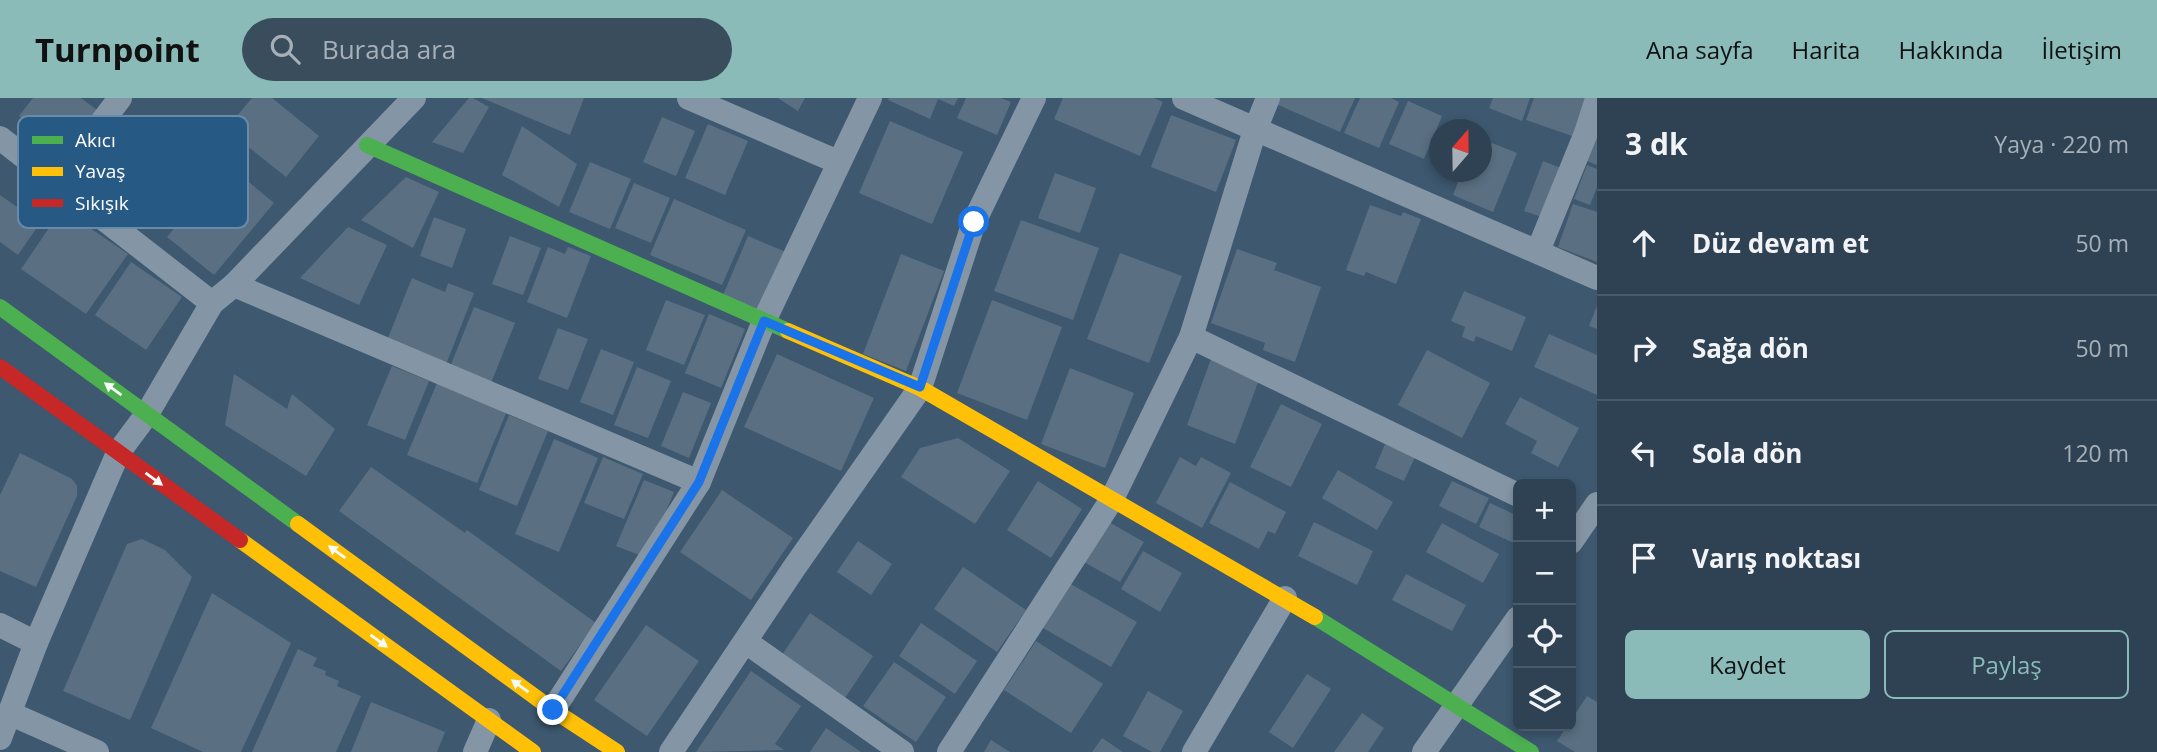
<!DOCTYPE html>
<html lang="tr">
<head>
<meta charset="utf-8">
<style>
  :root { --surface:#2e4253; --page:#3a4d5d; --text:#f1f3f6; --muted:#a7b0b8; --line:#495b6a; --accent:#8bbbb9 }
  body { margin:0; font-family:"Open Sans",sans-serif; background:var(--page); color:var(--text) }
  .controls { position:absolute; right:21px; bottom:21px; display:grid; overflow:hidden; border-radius:10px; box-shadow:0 4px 10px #0003 }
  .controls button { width:63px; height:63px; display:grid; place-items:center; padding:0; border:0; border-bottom:2px solid var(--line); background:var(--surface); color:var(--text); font:35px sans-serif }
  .compass { position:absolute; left:1429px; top:21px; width:63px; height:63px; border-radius:50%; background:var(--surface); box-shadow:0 4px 10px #0003; rotate:20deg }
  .stop { position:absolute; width:21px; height:21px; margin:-16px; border:5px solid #1a73e8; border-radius:50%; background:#fff }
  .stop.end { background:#1a73e8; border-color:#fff; box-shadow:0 2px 7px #0008 }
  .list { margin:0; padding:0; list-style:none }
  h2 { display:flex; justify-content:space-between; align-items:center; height:91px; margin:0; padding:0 28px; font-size:30px }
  h2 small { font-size:23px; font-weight:400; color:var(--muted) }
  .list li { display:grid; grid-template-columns:46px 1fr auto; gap:21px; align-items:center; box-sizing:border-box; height:105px; padding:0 28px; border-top:2px solid var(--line) }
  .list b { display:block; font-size:26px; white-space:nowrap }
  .list em { font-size:23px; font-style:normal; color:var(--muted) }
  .actions { display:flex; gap:14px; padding:21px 28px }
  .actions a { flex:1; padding:16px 0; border:2px solid var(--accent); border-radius:10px; text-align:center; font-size:24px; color:var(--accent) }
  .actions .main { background:var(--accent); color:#111 }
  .icon { flex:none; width:38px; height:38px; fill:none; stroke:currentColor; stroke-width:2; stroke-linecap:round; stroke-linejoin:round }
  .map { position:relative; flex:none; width:1597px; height:654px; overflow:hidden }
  header { display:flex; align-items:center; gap:42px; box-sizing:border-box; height:98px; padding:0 35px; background:var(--accent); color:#111 }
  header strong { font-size:33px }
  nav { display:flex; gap:38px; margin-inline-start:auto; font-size:24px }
  .search { width:490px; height:63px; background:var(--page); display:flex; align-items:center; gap:18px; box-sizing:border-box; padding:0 24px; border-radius:38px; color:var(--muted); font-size:26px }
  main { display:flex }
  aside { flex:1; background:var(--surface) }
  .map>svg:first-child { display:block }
  .building { fill:#5a7082 }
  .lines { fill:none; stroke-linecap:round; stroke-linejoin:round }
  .street { stroke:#8495a5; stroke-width:24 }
  .fast { stroke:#4caf50; stroke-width:16 }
  .slow { stroke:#ffc107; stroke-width:16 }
  .jam { stroke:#c62828; stroke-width:16 }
  .oneway { fill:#f6fbf6 }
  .route { stroke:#1a73e8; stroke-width:9 }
  .key { fill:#275985; stroke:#688baa; stroke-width:2 }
  .key-label { font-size:19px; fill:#fff }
</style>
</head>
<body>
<header>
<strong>Turnpoint</strong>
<div class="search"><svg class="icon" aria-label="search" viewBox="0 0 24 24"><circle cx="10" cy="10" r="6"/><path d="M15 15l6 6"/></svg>Burada ara</div>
<nav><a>Ana sayfa</a><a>Harita</a><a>Hakkında</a><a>İletişim</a></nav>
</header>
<main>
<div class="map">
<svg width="1597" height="654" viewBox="0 0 1597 654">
  <rect width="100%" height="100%" fill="#3d586f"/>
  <g class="building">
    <path d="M33 0H81L97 12 67 53 19 18Z"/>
    <path d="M252 0H272L319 38 286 79 226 31Z"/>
    <path d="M469 0H473L489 9 463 55 432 44Z"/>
    <path d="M482 0H584L570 37Z"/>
    <path d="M778 0H805L798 13Z"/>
    <path d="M889 0H958L954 8 938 1 930 21 888 2Z"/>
    <path d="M966 0H1001L1011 4 997 37 957 20Z"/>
    <path d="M1063 0H1154L1163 4 1140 58 1054 21Z"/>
    <path d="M1278 0H1355L1340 34 1276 6Z"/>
    <path d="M1360 0H1391L1399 4 1379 50 1344 35Z"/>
    <path d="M1493 0H1530L1522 23 1489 10Z"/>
    <path d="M1534 0H1589L1575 39 1526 22Z"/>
    <path d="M1408 3 1442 18 1424 61 1389 46Z"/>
    <path d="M1171 17 1236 42 1216 94 1151 69Z"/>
    <path d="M662 19 695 33 676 78 643 64Z"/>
    <path d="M890 23 963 54 932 126 859 95Z"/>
    <path d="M708 26 748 43 725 97 685 80Z"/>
    <path d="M522 28 577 66 559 109 502 77Z"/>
    <path d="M1597 36V67L1587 63Z"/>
    <path d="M1482 41 1517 55 1493 114 1453 97 1462 74H1482Z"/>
    <path d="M1543 63 1561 70 1542 119 1524 113Z"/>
    <path d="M590 64 631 81 610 131 569 114Z"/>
    <path d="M227 66 274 105 214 177 167 139Z"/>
    <path d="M1587 67 1597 71V89L1590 107 1574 101Z"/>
    <path d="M1055 75 1096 90 1080 135 1038 120Z"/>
    <path d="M406 79 439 94 413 150 361 122Z"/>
    <path d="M634 85 670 100 651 145 615 130Z"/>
    <path d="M0 97 40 125 18 157 0 144Z"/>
    <path d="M674 101 746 132 722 187 650 157Z"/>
    <path d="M1573 106 1597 114V164L1558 149Z"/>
    <path d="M1370 107 1401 118 1403 114 1421 121 1396 186 1366 174 1364 178 1346 172Z"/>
    <path d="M62 111 128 156 86 216 21 171Z"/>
    <path d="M434 119 466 131 452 170 420 158Z"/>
    <path d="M1021 122 1099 150 1073 222 994 193Z"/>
    <path d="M348 129 387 147 359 207 300 180Z"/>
    <path d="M510 138 541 150 523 197 492 186Z"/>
    <path d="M748 138 786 154 761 213 723 197Z"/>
    <path d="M548 149 565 156 568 149 591 158 567 220 527 204Z"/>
    <path d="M1237 151 1277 165 1274 172 1321 189 1295 264 1263 252 1265 245 1211 225Z"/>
    <path d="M1120 155 1182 178 1149 265 1087 241Z"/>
    <path d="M901 156 944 173 906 273 863 256Z"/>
    <path d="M131 164 182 199 146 252 95 217Z"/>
    <path d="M412 180 445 194 448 185 474 195 445 269 386 245Z"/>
    <path d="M1464 193 1526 219 1512 253 1476 238 1474 244 1462 239 1465 229 1451 223Z"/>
    <path d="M666 202 705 217 684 267 646 252Z"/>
    <path d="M992 202 1062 229 1027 322 957 295Z"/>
    <path d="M1597 208V231L1589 228Z"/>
    <path d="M474 209 515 225 491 285 450 269Z"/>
    <path d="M709 216 745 231 721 290 685 275Z"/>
    <path d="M558 230 588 241 568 292 538 281Z"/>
    <path d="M1549 236 1597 257V297L1534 269Z"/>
    <path d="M601 251 634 264 613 317 580 304Z"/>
    <path d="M1427 252 1490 285 1462 340 1398 307Z"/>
    <path d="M777 256 874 300 841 373 744 329Z"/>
    <path d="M1211 261 1260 279 1235 346 1187 327Z"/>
    <path d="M392 268 429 283 405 342 367 327Z"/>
    <path d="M637 269 671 283 648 340 614 327Z"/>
    <path d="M1070 270 1134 295 1105 370 1041 346Z"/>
    <path d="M234 276 287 311 292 296 335 331 306 378 225 327Z"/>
    <path d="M439 280 509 308 477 385 407 357Z"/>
    <path d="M683 294 711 305 689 360 661 348Z"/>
    <path d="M1520 299 1579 330 1558 369 1531 355 1537 343 1505 326Z"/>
    <path d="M1281 306 1322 326 1291 389 1250 369Z"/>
    <path d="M509 317 548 333 517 408 479 392Z"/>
    <path d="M958 340 1010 373 975 426 901 379 920 350Z"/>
    <path d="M554 341 598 360 559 454 515 436Z"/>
    <path d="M1385 346 1415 359 1404 383 1375 370Z"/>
    <path d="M20 355 72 381 77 388V398L36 489 0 473V397Z"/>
    <path d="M603 359 643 376 624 421 584 405Z"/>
    <path d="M1180 359 1196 368 1201 359 1231 375 1202 430 1156 405Z"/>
    <path d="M371 369 465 435 467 432 596 525 561 573 339 413Z"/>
    <path d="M1338 372 1393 404 1377 432 1322 400Z"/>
    <path d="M644 382 674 394 647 460 616 448Z"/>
    <path d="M1038 383 1082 411 1051 460 1007 432Z"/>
    <path d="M1452 383 1489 400 1476 426 1439 408Z"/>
    <path d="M1230 384 1286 414 1275 436 1268 433 1259 451 1209 425Z"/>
    <path d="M722 392 793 440 751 502 680 454Z"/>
    <path d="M1490 405 1518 418V447L1479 429Z"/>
    <path d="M1107 423 1144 444 1120 484 1084 464Z"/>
    <path d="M1314 424 1373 453 1357 487 1298 458Z"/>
    <path d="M1442 425 1499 456 1483 485 1426 454Z"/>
    <path d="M142 441 165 452 192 479 130 622 63 593 127 446Z"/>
    <path d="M858 443 892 466 871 497 837 474Z"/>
    <path d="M1143 453 1182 475 1160 514 1121 491Z"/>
    <path d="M963 469 1026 512 997 554 934 511Z"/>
    <path d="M1406 476 1466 507 1452 533 1392 502Z"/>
    <path d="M1069 485 1137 524 1111 569 1043 530Z"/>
    <path d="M212 495 291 545 241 654H203L151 630Z"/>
    <path d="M810 515 873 558 843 603 780 560Z"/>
    <path d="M921 525 977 563 955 596 899 558Z"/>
    <path d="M646 527 699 563 647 638 594 602Z"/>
    <path d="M1036 543 1103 586 1071 635 1004 592Z"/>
    <path d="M298 551 317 560 313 568 326 573 325 577 339 583 337 588 361 598 336 654H252Z"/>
    <path d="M894 564 946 599 916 644 863 608Z"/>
    <path d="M751 573 801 608 775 646 784 652 696 654Z"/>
    <path d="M1307 576 1331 591 1293 650 1269 634Z"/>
    <path d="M1148 593 1183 613 1160 654H1152L1123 638Z"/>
    <path d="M1587 598 1597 604V654H1575L1557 643 1567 628H1571V622Z"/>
    <path d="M371 604 445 634 437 654H351Z"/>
    <path d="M1362 615 1384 630 1368 654H1334Z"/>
    <path d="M826 630 861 654H810Z"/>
    <path d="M1102 640 1123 654H1092Z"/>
    <path d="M991 642 1010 654H984Z"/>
  </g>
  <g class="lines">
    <g class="street">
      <path d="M689 0 838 64"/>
      <path d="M1184 0 1597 180"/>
      <path d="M0 40 212 205"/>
      <path d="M56 85 120 0"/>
      <path d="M1538 153 1586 35 1597 1"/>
      <path d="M234 187 699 384"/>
      <path d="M1191 239 1518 397"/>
      <path d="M1571 444 1597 406"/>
      <path d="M0 527 36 545"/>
      <path d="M746 544 902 654"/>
      <path d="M553 612 699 384 764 223 870 0"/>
      <path d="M9 615 97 654"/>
      <path d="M0 640 36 545 118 355 147 316 212 205 234 187 414 0"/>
      <path d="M475 654 489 622"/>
      <path d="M671 654 794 470 920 290 974 124 1034 0"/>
      <path d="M949 654 1112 401 1191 239 1255 32 1268 0"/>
      <path d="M1194 654 1285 500"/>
      <path d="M1424 654 1518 520"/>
    </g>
    <g class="fast">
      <path d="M367 47 788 233"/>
      <path d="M0 209 298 426"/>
      <path d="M1315 519 1531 654"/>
    </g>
    <g class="slow">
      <path d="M788 233 920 290 1315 519"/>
      <path d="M298 426 553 612 617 654"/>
      <path d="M240 442 533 654"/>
    </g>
    <path class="jam" d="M0 269 240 442"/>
  </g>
  <defs><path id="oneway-solid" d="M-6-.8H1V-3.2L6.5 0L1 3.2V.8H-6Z" transform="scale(1.75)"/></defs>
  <g class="oneway">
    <use href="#oneway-solid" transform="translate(113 291) rotate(-144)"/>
    <use href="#oneway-solid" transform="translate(154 381) rotate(36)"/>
    <use href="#oneway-solid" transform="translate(337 454) rotate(-144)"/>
    <use href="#oneway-solid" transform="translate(379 543) rotate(36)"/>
    <use href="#oneway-solid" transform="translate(520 588) rotate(-144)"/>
  </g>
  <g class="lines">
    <path class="route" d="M553 612 699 384 764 223 920 289 974 124"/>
  </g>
  <rect x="18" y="18" width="230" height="112" rx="10" class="key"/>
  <rect x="32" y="38" width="31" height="8" fill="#4caf50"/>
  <rect x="32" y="69" width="31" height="9" fill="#ffc107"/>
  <rect x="32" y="101" width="31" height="8" fill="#c62828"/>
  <g class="key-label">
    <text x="75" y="49">Akıcı</text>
    <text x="75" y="80">Yavaş</text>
    <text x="75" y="112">Sıkışık</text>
  </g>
</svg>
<div class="controls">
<button>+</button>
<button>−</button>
<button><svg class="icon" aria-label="locate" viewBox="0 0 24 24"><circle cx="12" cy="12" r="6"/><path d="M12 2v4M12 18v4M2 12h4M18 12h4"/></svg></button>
<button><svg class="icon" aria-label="layers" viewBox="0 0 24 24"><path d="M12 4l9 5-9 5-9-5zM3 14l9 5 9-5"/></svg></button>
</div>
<svg class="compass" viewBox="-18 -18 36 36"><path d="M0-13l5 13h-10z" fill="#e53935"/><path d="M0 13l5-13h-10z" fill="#a7b0b8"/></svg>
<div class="stop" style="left:974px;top:124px"></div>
<div class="stop end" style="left:553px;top:612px"></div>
</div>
<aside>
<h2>3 dk<small>Yaya · 220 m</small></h2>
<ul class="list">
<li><svg class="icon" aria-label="ahead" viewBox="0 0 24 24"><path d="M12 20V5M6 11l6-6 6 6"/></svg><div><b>Düz devam et</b></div><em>50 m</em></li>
<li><svg class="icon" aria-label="right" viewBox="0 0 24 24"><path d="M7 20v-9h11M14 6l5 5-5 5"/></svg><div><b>Sağa dön</b></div><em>50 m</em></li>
<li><svg class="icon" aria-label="left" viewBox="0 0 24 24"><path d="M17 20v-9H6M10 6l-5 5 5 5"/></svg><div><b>Sola dön</b></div><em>120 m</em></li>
<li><svg class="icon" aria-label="arrive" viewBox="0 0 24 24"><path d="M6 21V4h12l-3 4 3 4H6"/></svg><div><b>Varış noktası</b></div></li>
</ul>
<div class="actions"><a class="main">Kaydet</a><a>Paylaş</a></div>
</aside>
</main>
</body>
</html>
